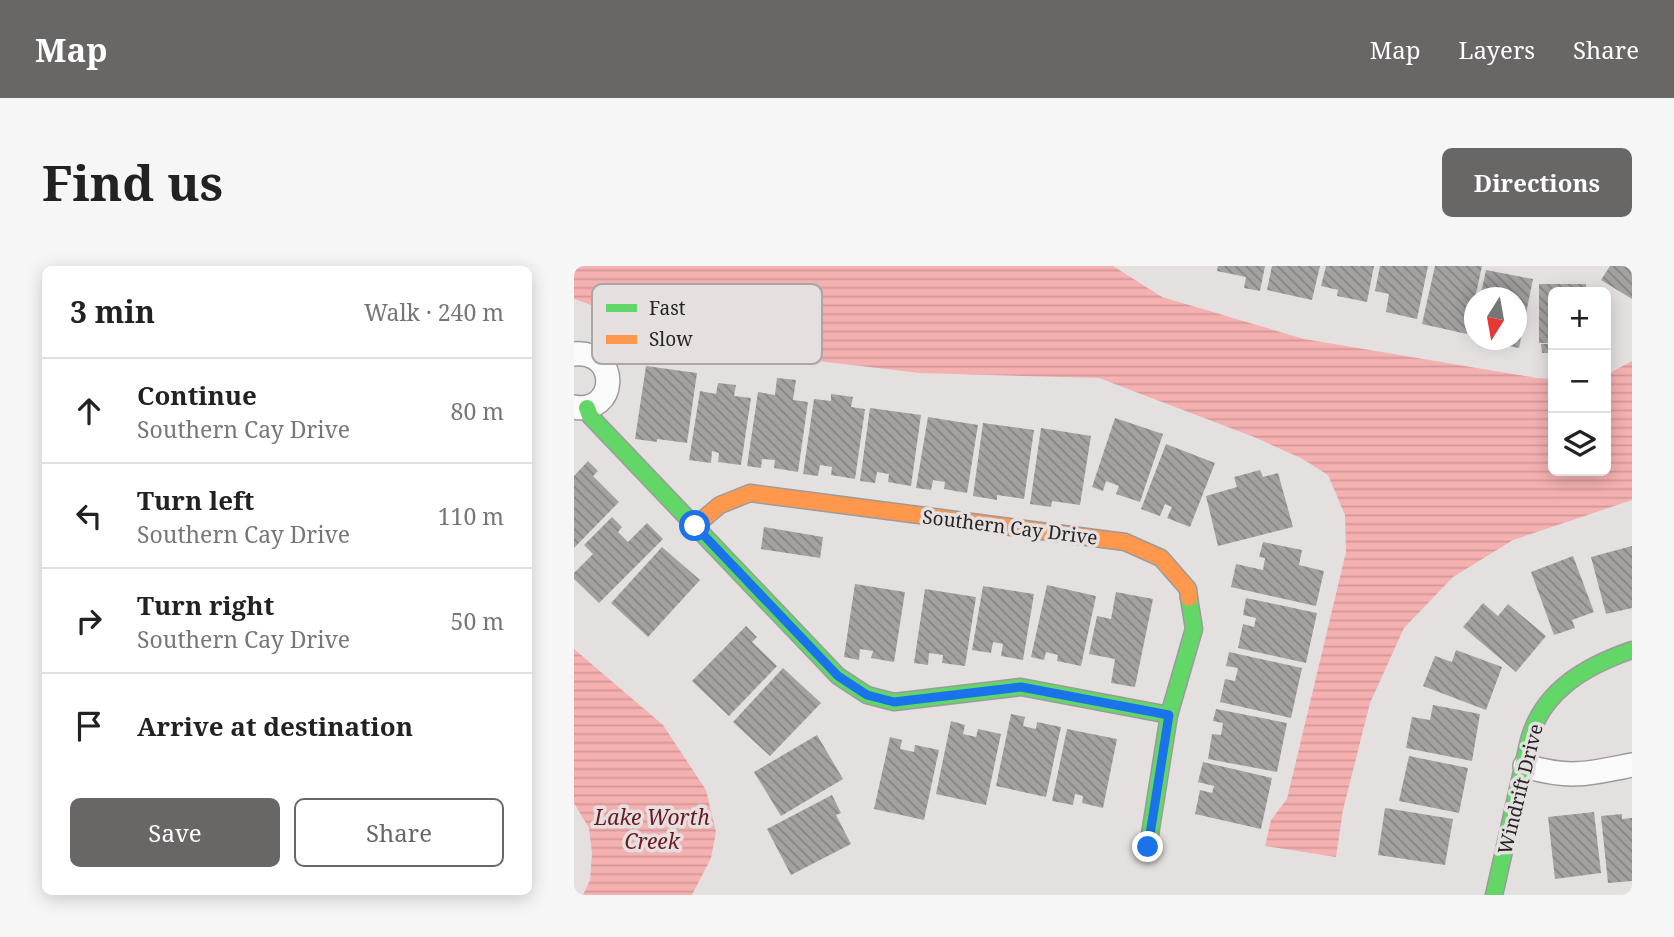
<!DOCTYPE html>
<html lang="en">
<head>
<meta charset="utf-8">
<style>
  :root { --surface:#fff; --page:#f6f6f6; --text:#222; --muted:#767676; --line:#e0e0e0; --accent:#696666 }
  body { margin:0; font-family:"Noto Serif",serif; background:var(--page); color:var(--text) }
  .controls { position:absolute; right:21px; top:21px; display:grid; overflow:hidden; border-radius:10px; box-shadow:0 4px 18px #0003 }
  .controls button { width:63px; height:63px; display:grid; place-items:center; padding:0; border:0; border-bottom:2px solid var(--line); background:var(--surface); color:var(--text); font:35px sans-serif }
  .compass { position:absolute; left:890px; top:21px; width:63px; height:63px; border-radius:50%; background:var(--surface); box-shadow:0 4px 18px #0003; rotate:191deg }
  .stop { position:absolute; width:21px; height:21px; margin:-16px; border:5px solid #1a73e8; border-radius:50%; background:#fff }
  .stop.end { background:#1a73e8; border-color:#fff; box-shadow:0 2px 7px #0008 }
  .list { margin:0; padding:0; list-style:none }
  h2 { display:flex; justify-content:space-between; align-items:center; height:91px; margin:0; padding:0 28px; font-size:30px }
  h2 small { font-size:23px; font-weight:400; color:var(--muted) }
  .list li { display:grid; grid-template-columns:46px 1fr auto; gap:21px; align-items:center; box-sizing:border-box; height:105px; padding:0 28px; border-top:2px solid var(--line) }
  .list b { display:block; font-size:26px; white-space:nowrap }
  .list p { margin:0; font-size:23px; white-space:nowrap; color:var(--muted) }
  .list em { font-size:23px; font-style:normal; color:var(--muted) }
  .actions { display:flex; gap:14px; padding:21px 28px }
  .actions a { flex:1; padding:16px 0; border:2px solid var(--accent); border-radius:10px; text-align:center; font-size:24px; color:var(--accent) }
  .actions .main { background:var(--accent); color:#fff }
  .icon { flex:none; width:38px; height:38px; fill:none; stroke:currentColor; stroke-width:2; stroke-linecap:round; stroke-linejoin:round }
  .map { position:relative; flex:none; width:1058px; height:629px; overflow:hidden; border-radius:10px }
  header { display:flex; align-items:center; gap:42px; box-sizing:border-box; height:98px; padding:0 35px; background:var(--accent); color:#fff }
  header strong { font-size:33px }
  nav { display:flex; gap:38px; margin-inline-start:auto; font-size:24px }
  .intro { display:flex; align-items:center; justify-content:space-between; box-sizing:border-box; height:168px; padding:0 42px }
  h1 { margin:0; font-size:49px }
  .button { padding:18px 32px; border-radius:10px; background:var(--accent); color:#fff; font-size:24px; font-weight:700 }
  main { display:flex; gap:42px; padding:0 42px }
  aside { flex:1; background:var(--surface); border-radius:10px; box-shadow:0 4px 18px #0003 }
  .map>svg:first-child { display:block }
  .water { fill:url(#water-rules) }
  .building { fill:url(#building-back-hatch) }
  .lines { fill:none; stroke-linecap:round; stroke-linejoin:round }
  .street-casing { stroke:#9c9a9a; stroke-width:26 }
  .fast-casing { stroke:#9c9a9a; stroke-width:19 }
  .slow-casing { stroke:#9c9a9a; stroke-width:19 }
  .street { stroke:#fbfafa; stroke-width:23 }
  .fast { stroke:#63d668; stroke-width:16 }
  .slow { stroke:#ff974d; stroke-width:16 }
  .route { stroke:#1a73e8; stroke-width:9 }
  .labels { text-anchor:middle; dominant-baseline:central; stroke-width:7; stroke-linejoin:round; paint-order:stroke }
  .street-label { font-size:19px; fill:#272424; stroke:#e5dfdf }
  .water-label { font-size:21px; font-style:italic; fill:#6c1722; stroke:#e5dfdf }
  .key { fill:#e5dfdf; stroke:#aca7a7; stroke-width:2 }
  .key-label { font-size:19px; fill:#272424 }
</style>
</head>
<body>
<header>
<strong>Map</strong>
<nav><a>Map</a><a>Layers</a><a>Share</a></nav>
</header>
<div class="intro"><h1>Find us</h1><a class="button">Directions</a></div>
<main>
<aside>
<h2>3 min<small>Walk · 240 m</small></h2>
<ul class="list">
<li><svg class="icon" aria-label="ahead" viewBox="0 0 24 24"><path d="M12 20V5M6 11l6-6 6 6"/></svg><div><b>Continue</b><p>Southern Cay Drive</p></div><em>80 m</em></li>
<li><svg class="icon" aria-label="left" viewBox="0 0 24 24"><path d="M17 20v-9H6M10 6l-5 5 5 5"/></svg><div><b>Turn left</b><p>Southern Cay Drive</p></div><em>110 m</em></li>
<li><svg class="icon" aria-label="right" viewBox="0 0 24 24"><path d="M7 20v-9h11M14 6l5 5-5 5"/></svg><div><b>Turn right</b><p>Southern Cay Drive</p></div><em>50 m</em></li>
<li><svg class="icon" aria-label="arrive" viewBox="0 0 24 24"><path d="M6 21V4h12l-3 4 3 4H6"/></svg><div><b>Arrive at destination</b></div></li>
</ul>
<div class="actions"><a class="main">Save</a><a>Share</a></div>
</aside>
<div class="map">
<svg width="1058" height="629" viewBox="0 0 1058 629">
  <defs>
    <pattern id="water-rules" width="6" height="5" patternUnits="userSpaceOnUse" patternTransform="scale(1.75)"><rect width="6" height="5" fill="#f5b0b0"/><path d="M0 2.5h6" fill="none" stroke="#d29797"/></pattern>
    <pattern id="building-back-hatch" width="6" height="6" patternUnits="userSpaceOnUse" patternTransform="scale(1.75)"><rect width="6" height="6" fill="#a4a1a1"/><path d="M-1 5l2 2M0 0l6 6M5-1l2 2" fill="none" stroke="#868383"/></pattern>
  </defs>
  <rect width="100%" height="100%" fill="#e4e0e0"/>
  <g class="water">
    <path d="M0 0H539L588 31 730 73 963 112 979 113V205H1032V109L1058 95V234L939 274 879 311 830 362 796 437 769 544 762 591 691 580 697 554 713 533 772 286 771 249 754 209 727 192 680 171 525 112 346 107 192 89 109 60 26 42 0 33Z"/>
    <path d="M0 383 89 459 132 524 142 566 137 592 118 629H9L16 614 18 587 15 562 0 537Z"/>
  </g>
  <g class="building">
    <path d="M644 0H691L686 25 670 22 672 11 643 5Z"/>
    <path d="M698 0H746L738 34 693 24Z"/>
    <path d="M752 0H800L793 36 763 30 764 24 747 20Z"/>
    <path d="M806 0H854L843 53 812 46 815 28 801 25Z"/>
    <path d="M861 0H908L893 68 848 58Z"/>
    <path d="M1036 0H1058V33L1027 14Z"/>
    <path d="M912 4 959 13 945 82 914 76 915 74H942V32H906Z"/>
    <path d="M965 18H1012V26H979V77H965Z"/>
    <path d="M967 78H979V87H968Z"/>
    <path d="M72 100 123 107 113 177 83 173V176L61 173Z"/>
    <path d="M203 112 222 114 219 134 234 136 224 206 200 202 201 194 188 193 187 202 173 200 184 126 201 129Z"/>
    <path d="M144 117 162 119 160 130 177 132 167 199 144 196 145 187 138 185 137 197 115 194 126 125 142 128Z"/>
    <path d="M257 128 279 131 277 141 291 143 281 213 257 209 258 201 246 199 244 210 229 208 240 133 257 135Z"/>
    <path d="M296 142 347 149 337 220 314 216 315 208 303 206 301 217 286 215Z"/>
    <path d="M354 151 404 159 393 227 370 223 371 216 359 214 357 224 342 222Z"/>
    <path d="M541 152 589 168 566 236 542 228 545 220 532 215 529 225 518 221Z"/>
    <path d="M409 157 460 164 450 233 423 229V234L399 230Z"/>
    <path d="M467 162 517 170 506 239 478 235 477 241 456 238Z"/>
    <path d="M592 178 641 197 616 261 593 252 598 241 591 238 586 250 567 243Z"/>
    <path d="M14 195 24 205 19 210 45 236 0 282V210Z"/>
    <path d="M686 204 689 211 704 207 719 261 644 280 632 230 663 221 660 211Z"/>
    <path d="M38 251 48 261 44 266 54 276 73 257 89 273 25 337 0 313V307L19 288 10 279Z"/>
    <path d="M190 261 249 271 246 292 187 283Z"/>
    <path d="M689 276 728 284 725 299 750 305 742 340 657 321 662 298 689 304 691 292 685 291Z"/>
    <path d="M1058 280V342L1032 348 1017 291Z"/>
    <path d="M88 281 126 314 74 371 37 337Z"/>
    <path d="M999 290 1020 346 998 354 1001 362 980 369 957 306Z"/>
    <path d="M281 318 331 326 320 396 297 392 299 385 286 383 285 394 270 391Z"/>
    <path d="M473 319 522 330 507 400 483 395 484 389 472 386 470 394 457 391Z"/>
    <path d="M409 320 460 328 449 394 427 390 429 378 419 376 417 387 398 384Z"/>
    <path d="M351 323 402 331 391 400 368 397 369 389 355 387 354 399 340 397Z"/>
    <path d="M542 326 579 333 561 421 537 417 541 393 515 388 523 350 537 353Z"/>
    <path d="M672 332 743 347 732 397 664 382 669 358 680 361 682 352 669 349Z"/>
    <path d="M909 337 924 350 934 338 972 370 942 406 889 361Z"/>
    <path d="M172 360 183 371 178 376 203 400 155 450 118 415Z"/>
    <path d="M882 384 928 401 912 444 849 420 861 390 878 396Z"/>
    <path d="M655 386 728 402 717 452 646 436 651 413 661 415 664 402 652 400Z"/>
    <path d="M209 402 247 437 196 490 159 456Z"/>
    <path d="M859 439 906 448 898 495 832 482 838 451 856 454Z"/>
    <path d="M642 443 713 457 703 506 634 493 638 468 647 469 649 457 639 455Z"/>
    <path d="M437 448 451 451 449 460 462 463 463 456 487 461 472 531 422 520Z"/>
    <path d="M377 455 391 459 389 468 402 471 404 463 427 468 412 539 362 528Z"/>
    <path d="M493 463 543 473 529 542 508 537 509 530 501 528 499 539 478 535Z"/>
    <path d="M243 469 269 513 207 550 180 506Z"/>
    <path d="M316 471 328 474 326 483 340 486 341 479 365 484 350 554 300 543Z"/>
    <path d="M835 490 894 502 885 547 825 535Z"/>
    <path d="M629 496 698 512 687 563 621 548 626 524 638 527 640 520 624 516Z"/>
    <path d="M258 529 267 547 262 549 277 578 217 609 193 563Z"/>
    <path d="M811 542 879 553 871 599 804 589Z"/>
    <path d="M1020 546 1027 607 981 613 974 551Z"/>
    <path d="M1048 548V553L1058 552V615L1034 617 1027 550Z"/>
  </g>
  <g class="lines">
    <g class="street-casing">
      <g id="street">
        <path d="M0 88C47 84 43 149 0 141"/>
        <path d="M951 500C997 513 1013 508 1058 499"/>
      </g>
    </g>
    <g class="fast-casing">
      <g id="fast">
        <path d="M13 142 16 150 264 410 293 429 320 436 447 421 595 449"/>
        <path d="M574 581 595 449 620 363 615 332"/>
        <path d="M920 629 955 474C969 424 1012 400 1058 384"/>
      </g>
    </g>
    <g class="slow-casing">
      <path id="slow" d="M121 260 146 239 176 227 551 276 587 292 614 323 615 332"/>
    </g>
    <use href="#street" class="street"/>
    <use href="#fast" class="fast"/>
    <use href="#slow" class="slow"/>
  </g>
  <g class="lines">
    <path class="route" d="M121 260 264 410 293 429 320 436 447 421 595 449 574 581"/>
  </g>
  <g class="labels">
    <g class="street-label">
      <text transform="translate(436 261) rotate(7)">Southern Cay Drive</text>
      <text transform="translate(946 523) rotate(-76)">Windrift Drive</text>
    </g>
    <g class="water-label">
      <text x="78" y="551">Lake Worth<tspan x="78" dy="24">Creek</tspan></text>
    </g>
  </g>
  <rect x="18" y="18" width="230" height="80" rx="10" class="key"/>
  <rect x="32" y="38" width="31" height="8" fill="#63d668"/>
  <rect x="32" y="69" width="31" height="9" fill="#ff974d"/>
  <g class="key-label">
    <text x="75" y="49">Fast</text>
    <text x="75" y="80">Slow</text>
  </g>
</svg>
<div class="controls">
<button>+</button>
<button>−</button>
<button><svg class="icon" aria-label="layers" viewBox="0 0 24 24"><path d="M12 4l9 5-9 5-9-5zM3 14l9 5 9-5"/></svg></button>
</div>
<svg class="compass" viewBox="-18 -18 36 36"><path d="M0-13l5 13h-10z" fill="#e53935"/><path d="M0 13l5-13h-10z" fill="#767676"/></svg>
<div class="stop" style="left:121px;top:260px"></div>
<div class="stop end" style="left:574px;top:581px"></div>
</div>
</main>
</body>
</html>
